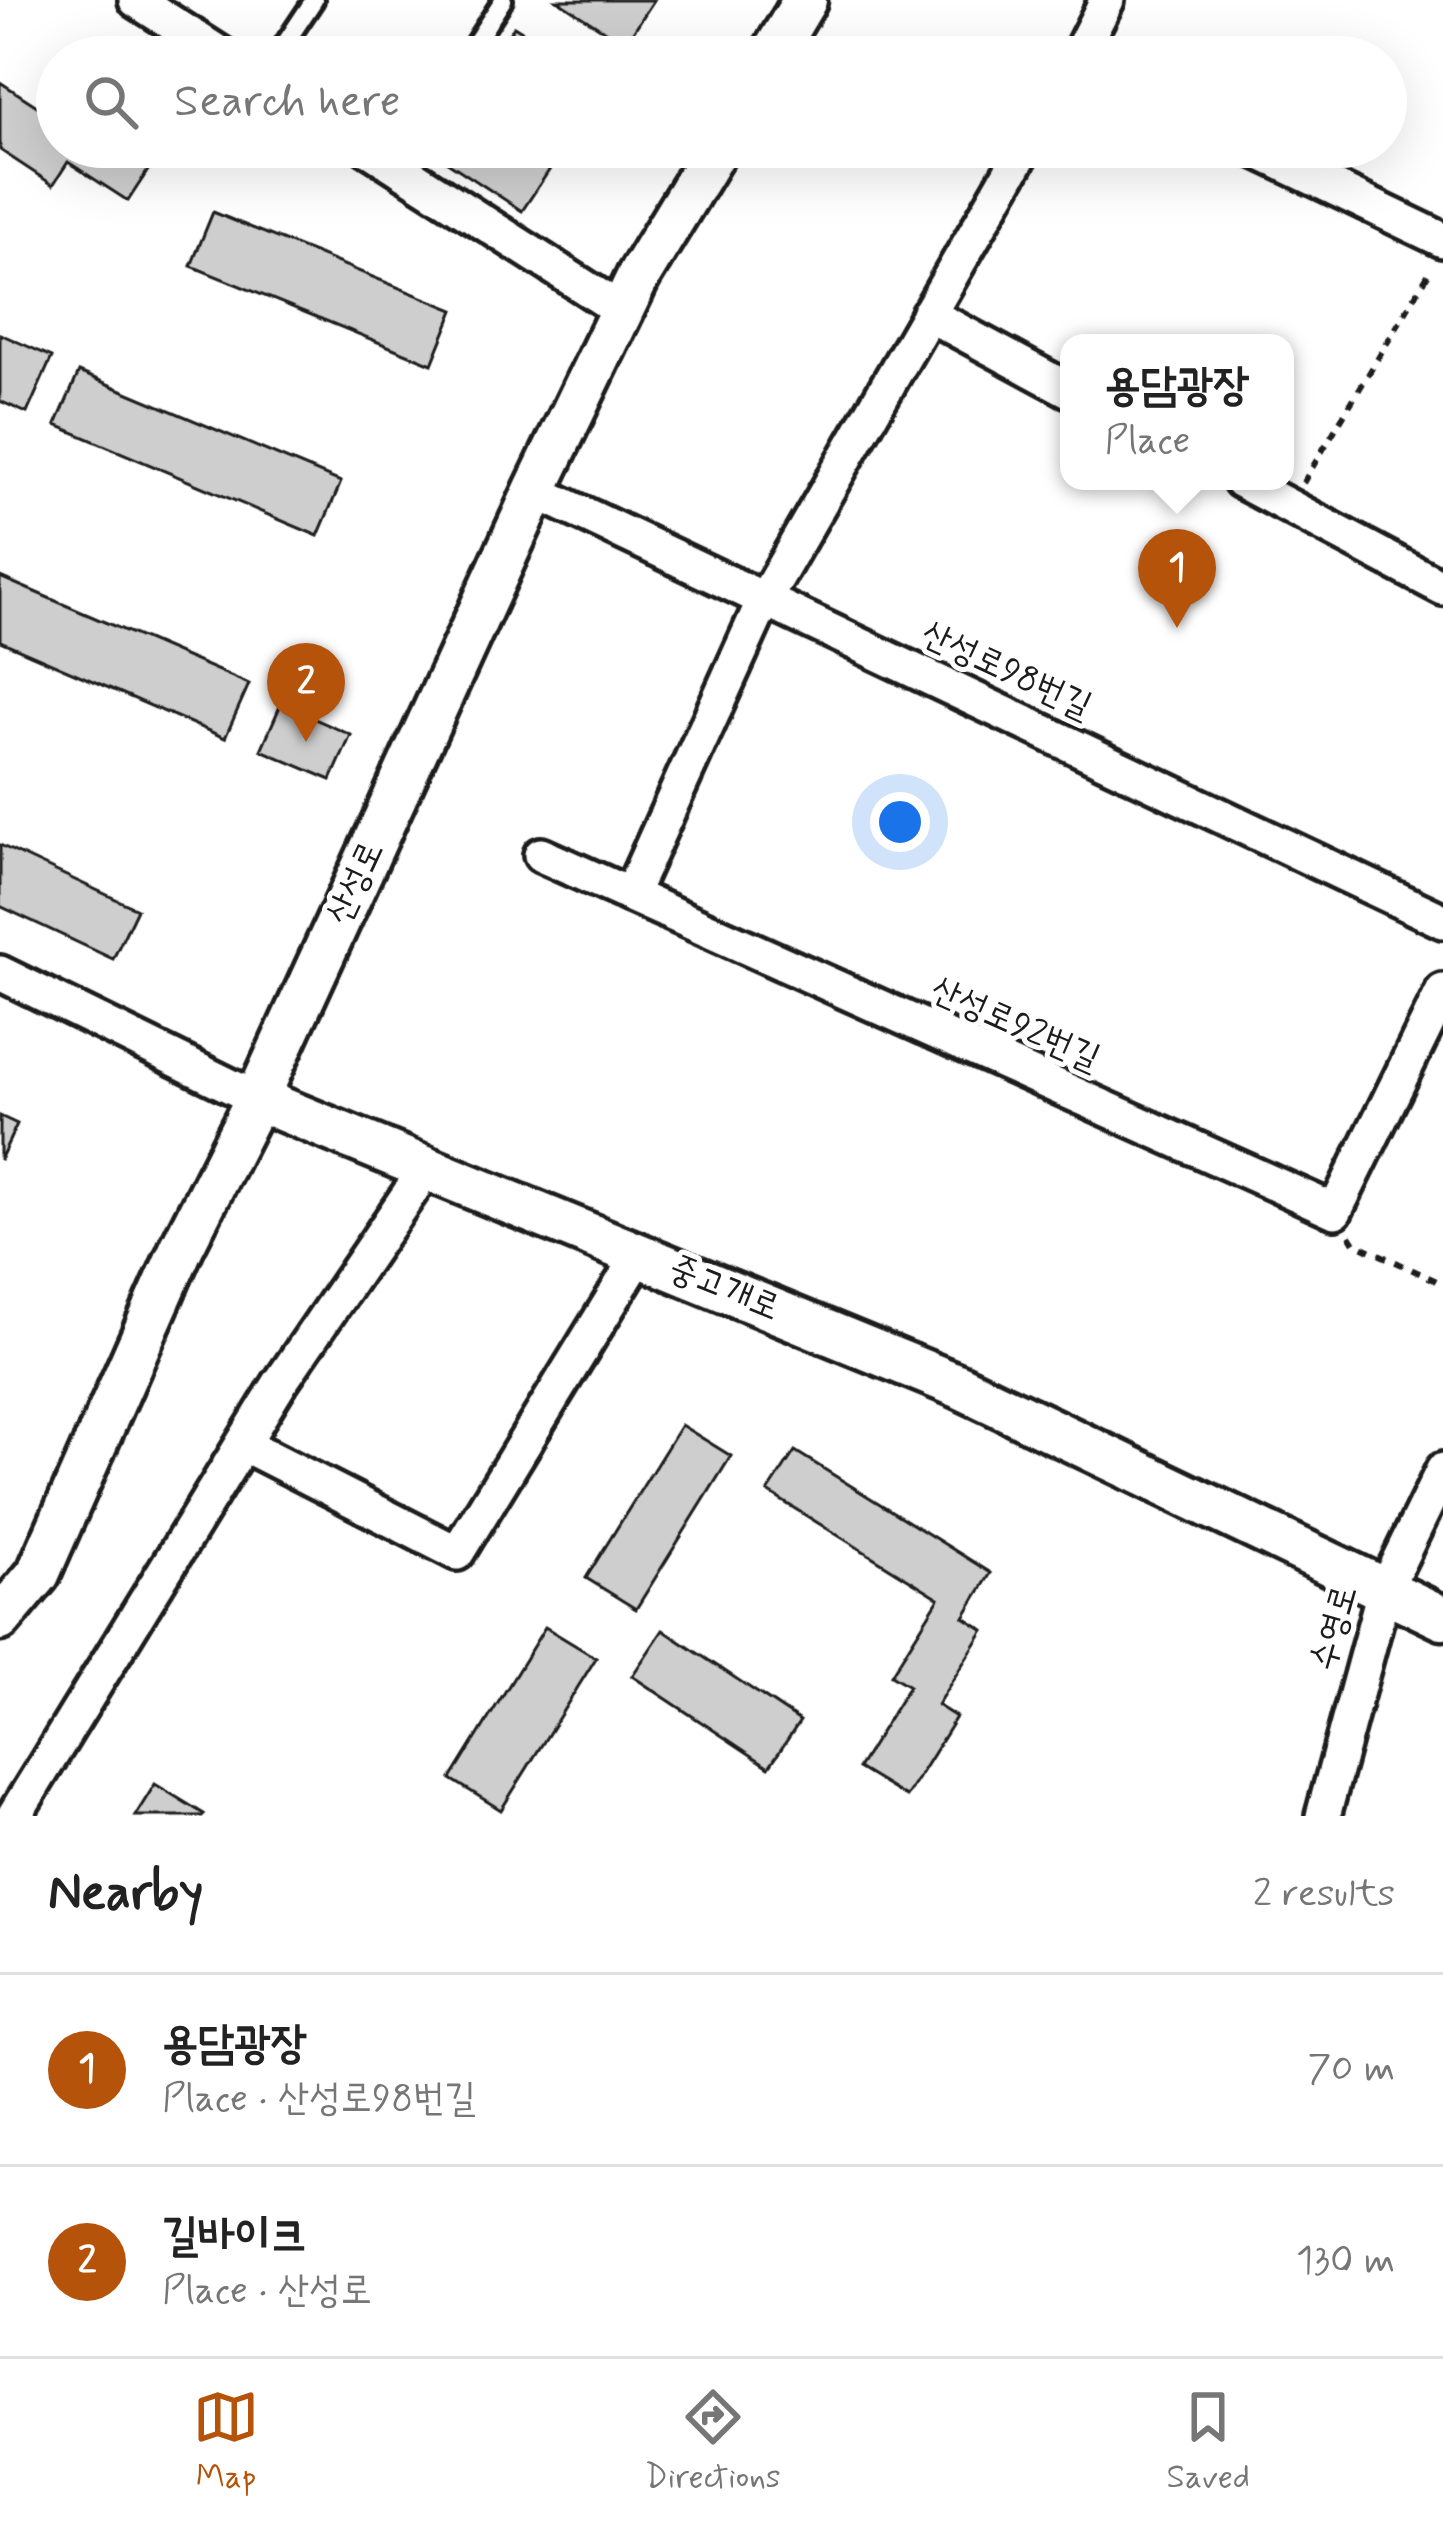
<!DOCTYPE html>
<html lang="en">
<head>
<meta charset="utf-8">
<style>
  :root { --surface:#fff; --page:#f2f2f2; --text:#222; --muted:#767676; --line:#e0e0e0; --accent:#b45309 }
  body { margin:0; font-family:Mynerve,"Poor Story",sans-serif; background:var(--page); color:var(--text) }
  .you { position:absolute; left:900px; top:822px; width:42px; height:42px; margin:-30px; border:9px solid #fff; border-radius:50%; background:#1a73e8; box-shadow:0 0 0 18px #1a73e833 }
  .badge { display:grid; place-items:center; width:78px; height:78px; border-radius:50%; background:var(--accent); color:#fff; font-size:39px; font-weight:700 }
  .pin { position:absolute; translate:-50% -99px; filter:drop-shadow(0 3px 6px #0008) }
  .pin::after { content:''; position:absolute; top:63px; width:42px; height:36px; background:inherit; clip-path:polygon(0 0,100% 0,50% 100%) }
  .popup { position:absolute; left:1060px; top:334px; width:234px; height:156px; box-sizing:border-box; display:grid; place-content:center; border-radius:24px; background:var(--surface); filter:drop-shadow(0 3px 9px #0005); font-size:39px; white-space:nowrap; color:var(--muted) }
  .popup b { font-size:45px; color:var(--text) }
  .popup::after { content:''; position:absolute; left:50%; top:100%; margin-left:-24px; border:24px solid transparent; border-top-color:var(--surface) }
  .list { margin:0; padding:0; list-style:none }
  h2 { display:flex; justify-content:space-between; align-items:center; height:156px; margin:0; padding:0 48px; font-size:51px }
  h2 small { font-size:39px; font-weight:400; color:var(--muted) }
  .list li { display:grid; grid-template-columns:78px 1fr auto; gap:36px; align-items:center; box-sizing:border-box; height:192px; padding:0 48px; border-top:3px solid var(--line) }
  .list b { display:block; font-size:45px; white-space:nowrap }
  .list p { margin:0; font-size:39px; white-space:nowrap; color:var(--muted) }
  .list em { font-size:39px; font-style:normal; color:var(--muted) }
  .icon { flex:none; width:66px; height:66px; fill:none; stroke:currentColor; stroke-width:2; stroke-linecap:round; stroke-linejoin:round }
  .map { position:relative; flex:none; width:1443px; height:1816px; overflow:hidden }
  .search { position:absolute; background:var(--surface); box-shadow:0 12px 48px #0002; left:36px; right:36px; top:36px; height:132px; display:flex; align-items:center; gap:30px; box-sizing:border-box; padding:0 42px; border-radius:66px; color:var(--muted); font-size:45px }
  .sheet { height:540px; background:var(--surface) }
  nav { display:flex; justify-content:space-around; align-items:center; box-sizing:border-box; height:168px; border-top:3px solid var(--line); background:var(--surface); font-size:33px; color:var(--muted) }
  nav a { display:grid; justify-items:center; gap:6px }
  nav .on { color:var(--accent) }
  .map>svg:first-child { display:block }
  .building { fill:#cecece; stroke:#1c1c1c; stroke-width:3 }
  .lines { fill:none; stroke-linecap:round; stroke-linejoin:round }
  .service-casing { stroke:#1c1c1c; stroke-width:26 }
  .minor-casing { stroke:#1c1c1c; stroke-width:42 }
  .tertiary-casing { stroke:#1c1c1c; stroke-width:51 }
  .path { stroke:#1c1c1c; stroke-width:6; stroke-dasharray:9 9; stroke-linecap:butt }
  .service { stroke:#fff; stroke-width:16 }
  .minor { stroke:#fff; stroke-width:33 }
  .tertiary { stroke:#fff; stroke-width:42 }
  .labels { text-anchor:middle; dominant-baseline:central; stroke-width:10; stroke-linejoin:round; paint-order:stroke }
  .street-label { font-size:36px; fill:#1c1c1c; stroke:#fff }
</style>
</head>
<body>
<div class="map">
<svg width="1443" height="1816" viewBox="0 0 1443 1816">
  <rect width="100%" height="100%" fill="#fff"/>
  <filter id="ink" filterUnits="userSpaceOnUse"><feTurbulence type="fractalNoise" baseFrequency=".00833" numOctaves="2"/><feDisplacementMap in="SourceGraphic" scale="24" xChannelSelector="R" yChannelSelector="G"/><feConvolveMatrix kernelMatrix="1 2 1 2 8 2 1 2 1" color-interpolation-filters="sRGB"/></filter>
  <g filter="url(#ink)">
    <g class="building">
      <path d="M557 0H654L625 44Z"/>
      <path d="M514 26 563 57H494Z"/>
      <path d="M0 82 57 119V147H153L160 152 128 201 68 162 53 185 0 150Z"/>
      <path d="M436 147H522L552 166 522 211 432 152Z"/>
      <path d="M213 212 454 310 432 364 191 266Z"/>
      <path d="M0 334 52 357 27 413 0 401Z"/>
      <path d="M79 372 341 482 318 536 56 425Z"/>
      <path d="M0 577 249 684 225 738 0 641Z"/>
      <path d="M281 704 351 735 331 780 261 750Z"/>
      <path d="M0 845 137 909 113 959 0 906Z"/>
      <path d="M0 1116 17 1124 0 1160Z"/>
      <path d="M681 1425 731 1456 636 1609 586 1578Z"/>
      <path d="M795 1451 991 1573 964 1617 984 1630 937 1705 956 1717 906 1797 858 1768 909 1686 891 1675 939 1598 768 1492Z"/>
      <path d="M545 1627 596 1658 501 1810 451 1779Z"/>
      <path d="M663 1630 800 1721 769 1767 632 1676Z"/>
      <path d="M155 1784 204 1814 202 1816H135Z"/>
    </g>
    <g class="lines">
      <g class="service-casing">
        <g id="service">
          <path d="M276 57 314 0"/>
          <path d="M466 57 503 0"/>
        </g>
      </g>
      <g class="minor-casing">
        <g id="minor">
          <path d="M136 0 225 57"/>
          <path d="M1078 57 1107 0"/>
          <path d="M366 147 622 311"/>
          <path d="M1249 147 1443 240"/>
          <path d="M928 314 1069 390"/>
          <path d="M1241 481 1443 588"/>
          <path d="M535 491 1443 921"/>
          <path d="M541 855 1335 1211 1443 991"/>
          <path d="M630 895 764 600 1025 147"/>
          <path d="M0 973 257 1099"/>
          <path d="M245 1445 457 1553 640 1254"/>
          <path d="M14 1816 280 1383 428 1166"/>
          <path d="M1323 1816 1384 1591 1443 1470"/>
        </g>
      </g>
      <g class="tertiary-casing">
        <g id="tertiary">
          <path d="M771 57 805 0"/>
          <path d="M257 1099 959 1386 1443 1618"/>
          <path d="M0 1619 38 1574 182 1247 257 1099 535 491 638 277 717 147"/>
        </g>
      </g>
      <g class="path">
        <path d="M1303 483 1432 268"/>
        <path d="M1350 1235 1355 1243 1443 1284"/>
      </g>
      <use href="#service" class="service"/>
      <use href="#minor" class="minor"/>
      <use href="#tertiary" class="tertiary"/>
    </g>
  </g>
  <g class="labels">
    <g class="street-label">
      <text transform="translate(1006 671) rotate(25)">산성로98번길</text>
      <text transform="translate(356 883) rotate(-65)">산성로</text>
      <text transform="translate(1015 1025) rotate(24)">산성로92번길</text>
      <text transform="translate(724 1289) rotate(22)">중고개로</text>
      <text transform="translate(1335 1628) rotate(-74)">수영로</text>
    </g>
  </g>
</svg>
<div class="you"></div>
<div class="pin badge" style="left:1177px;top:628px">1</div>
<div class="popup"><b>용담광장</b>Place</div>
<div class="pin badge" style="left:306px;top:742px">2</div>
<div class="search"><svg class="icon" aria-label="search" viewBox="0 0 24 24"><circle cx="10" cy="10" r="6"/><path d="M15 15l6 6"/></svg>Search here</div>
</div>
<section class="sheet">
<h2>Nearby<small>2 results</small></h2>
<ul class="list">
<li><span class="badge">1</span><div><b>용담광장</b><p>Place · 산성로98번길</p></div><em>70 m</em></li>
<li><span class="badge">2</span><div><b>길바이크</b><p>Place · 산성로</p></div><em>130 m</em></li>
</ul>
</section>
<nav>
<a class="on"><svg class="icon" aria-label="map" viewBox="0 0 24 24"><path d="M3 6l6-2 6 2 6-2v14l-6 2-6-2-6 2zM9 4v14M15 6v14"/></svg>Map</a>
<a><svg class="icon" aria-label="directions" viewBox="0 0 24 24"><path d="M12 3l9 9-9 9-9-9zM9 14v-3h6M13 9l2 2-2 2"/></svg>Directions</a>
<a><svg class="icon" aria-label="saved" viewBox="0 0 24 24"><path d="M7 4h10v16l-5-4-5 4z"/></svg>Saved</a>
</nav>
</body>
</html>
